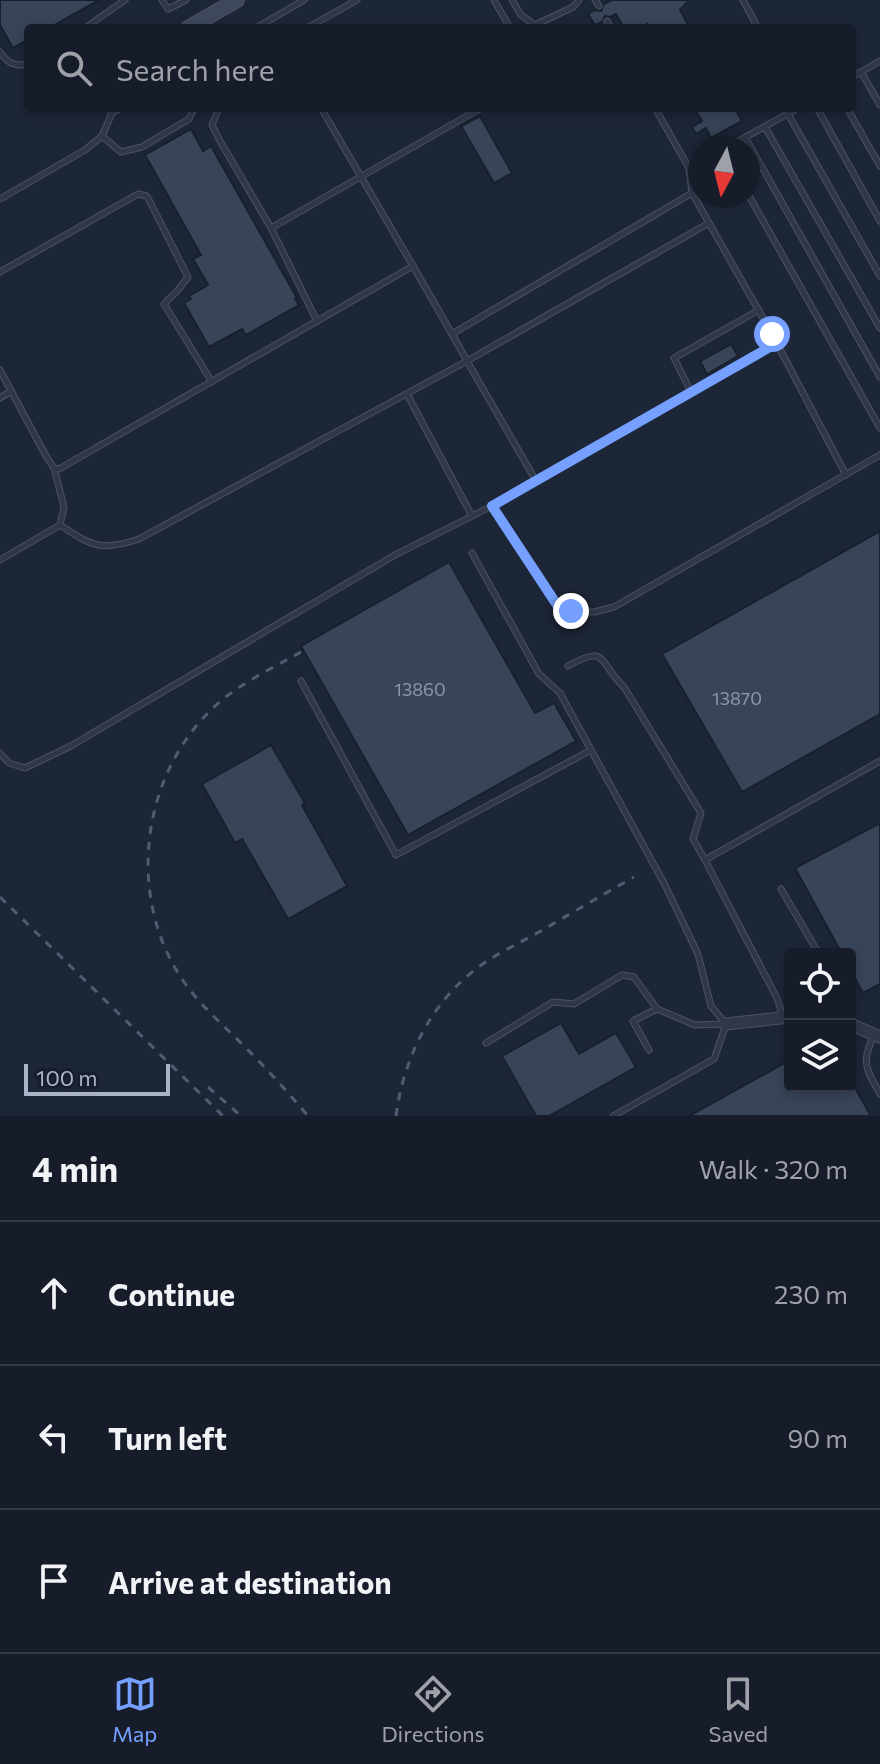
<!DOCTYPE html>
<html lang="en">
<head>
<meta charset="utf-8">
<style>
  :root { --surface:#161c29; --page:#232935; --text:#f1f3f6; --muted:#9ea1a8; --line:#353a46; --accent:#75a0ff }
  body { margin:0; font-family:Commissioner,sans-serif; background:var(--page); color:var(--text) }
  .controls { position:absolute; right:24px; bottom:24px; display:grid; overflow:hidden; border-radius:8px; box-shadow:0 4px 12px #0003 }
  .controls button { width:72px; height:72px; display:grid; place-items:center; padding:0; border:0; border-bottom:2px solid var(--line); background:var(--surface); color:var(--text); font:40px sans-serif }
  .compass { position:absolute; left:688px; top:136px; width:72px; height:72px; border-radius:50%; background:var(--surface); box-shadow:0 4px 12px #0003; rotate:187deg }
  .scale { position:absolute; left:24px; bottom:20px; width:146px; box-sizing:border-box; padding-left:8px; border:4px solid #aab2c5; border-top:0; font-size:22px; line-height:28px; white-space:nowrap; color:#aab2c5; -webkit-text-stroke:6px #161e2c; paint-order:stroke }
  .stop { position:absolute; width:24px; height:24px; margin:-18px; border:6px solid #75a0ff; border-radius:50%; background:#fff }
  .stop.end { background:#75a0ff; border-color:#fff; box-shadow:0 2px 8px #0008 }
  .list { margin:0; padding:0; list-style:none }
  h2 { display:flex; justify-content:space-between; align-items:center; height:104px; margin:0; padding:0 32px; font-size:34px }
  h2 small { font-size:26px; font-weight:400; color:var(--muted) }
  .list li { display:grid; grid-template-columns:52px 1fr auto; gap:24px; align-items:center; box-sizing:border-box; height:144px; padding:0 32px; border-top:2px solid var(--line) }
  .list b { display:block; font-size:30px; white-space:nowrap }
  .list em { font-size:26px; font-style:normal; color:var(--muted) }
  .icon { flex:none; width:44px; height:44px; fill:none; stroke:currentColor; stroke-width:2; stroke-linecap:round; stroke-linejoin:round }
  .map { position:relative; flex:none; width:880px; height:1116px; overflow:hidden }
  .search { position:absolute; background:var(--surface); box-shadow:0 4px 12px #0003; left:24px; right:24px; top:24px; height:88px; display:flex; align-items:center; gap:20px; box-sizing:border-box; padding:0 28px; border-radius:8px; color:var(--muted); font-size:30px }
  .sheet { height:536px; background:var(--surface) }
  nav { display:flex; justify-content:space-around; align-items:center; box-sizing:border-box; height:112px; border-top:2px solid var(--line); background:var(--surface); font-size:22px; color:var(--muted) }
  nav a { display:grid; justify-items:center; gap:4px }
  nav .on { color:var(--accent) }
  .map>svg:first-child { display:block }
  .building { fill:#384458; stroke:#18202e; stroke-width:2 }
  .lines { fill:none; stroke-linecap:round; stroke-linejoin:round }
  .lane-casing { stroke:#4b5363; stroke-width:7 }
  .street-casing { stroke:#4b5363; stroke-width:13 }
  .secondary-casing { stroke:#4b5363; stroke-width:16 }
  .lane { stroke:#303848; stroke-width:5 }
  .street { stroke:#303848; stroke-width:11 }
  .secondary { stroke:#3e475b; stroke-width:14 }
  .rail { stroke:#525c70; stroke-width:3; stroke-dasharray:8 8; stroke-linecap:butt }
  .route { stroke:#75a0ff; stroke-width:10 }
  .labels { text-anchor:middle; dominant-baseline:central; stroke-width:8; stroke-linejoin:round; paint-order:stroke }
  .number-label { font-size:18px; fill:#8e96aa }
</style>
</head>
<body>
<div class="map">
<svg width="880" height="1116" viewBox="0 0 880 1116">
  <rect width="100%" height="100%" fill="#1d2637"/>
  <g class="building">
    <path d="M0 0H99L49 28H28V40L13 48 0 25Z"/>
    <path d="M612 0H689L680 10 690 28H649L647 24 640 28H624L616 14 610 17 605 16 602 22 595 25 588 14 595 10 601 11 604 4Z"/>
    <path d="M694 108H735L742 121 711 138 706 128 696 134 692 127 702 121Z"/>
    <path d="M480 116 512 173 494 183 461 126Z"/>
    <path d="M191 129 203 151 211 146 297 298 295 299 299 305 246 335 242 329 209 347 184 303 191 299 189 296 208 285 193 259 201 255 145 155Z"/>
    <path d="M731 344 738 356 707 374 700 361Z"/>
    <path d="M880 531V714L742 792 662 654Z"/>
    <path d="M449 562 535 713 554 703 576 741 408 835 301 646Z"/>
    <path d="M271 745 305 803 302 805 347 886 288 919 242 839 235 843 202 784Z"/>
    <path d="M880 823V984L863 993 850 969V954H842L795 868Z"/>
    <path d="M561 1023 579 1054 616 1033 636 1067 549 1116H536L502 1056Z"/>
    <path d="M790 1060V1086H854L871 1116H689Z"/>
  </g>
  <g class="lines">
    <g class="lane-casing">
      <g id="lane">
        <path d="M162 0 168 9 186 0"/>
        <path d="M494 0 510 28"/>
        <path d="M512 0 521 15 535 25 573 7 579 0"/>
        <path d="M595 0 599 6"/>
        <path d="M743 0 758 28"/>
        <path d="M607 21 611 28"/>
        <path d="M85 28 125 0"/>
        <path d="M256 28 304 0"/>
        <path d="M307 28 357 0"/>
        <path d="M0 52C8 63 14 67 28 64"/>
        <path d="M861 72 880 105"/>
        <path d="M852 77 880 61"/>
        <path d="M219 108 212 125 220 141 271 228 481 108"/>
        <path d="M321 108 413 266"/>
        <path d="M655 108 689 168 700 162"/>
        <path d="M817 108 880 221"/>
        <path d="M847 108 880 166"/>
        <path d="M112 113 121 108"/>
        <path d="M788 114 880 276"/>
        <path d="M765 127 880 328"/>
        <path d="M102 136 121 152 142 147 189 119 194 108"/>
        <path d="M745 137 880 377"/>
        <path d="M726 148 798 108"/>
        <path d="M692 193 772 334 846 475"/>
        <path d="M748 194 880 428"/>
        <path d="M0 199 85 150 102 136 112 113 109 108"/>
        <path d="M271 228 317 321"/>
        <path d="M0 272 138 194 147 196 188 277 178 290 164 304 212 382"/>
        <path d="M0 370 46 456 54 468 59 469 413 266 452 334 692 193 689 168"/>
        <path d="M691 392 674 358 759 310"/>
        <path d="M407 394 472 516"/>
        <path d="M0 398 11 391"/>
        <path d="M536 481 467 361 709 223"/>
        <path d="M492 506 777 343"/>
        <path d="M60 525C92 546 100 552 139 539L467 361 452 334"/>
        <path d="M472 553 539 674 560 693 591 750"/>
        <path d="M0 560 60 525 64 507 54 468"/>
        <path d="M568 666C608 643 598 663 624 687L701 813 693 839 705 860"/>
        <path d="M301 681 396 855 591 750 664 883 698 954 711 1006 726 1024"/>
        <path d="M0 753 9 763 25 768 69 747 395 555 492 506 561 611 594 612 614 607 880 455"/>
        <path d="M781 889 819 954"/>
        <path d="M783 1017 777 998 705 860 880 761"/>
        <path d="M874 1036C860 1062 867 1071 880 1094"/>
        <path d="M486 1043 553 1002 574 1004 622 975 634 977 657 1009"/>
        <path d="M649 1050 633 1021 657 1009 695 1025 725 1024"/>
        <path d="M613 1116 714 1059 726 1025"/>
      </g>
    </g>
    <g class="street-casing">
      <g id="street">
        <path d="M726 1024 790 1017"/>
        <path d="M850 1024 880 1037"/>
      </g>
    </g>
    <g class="secondary-casing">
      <path id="secondary" d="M188 28 237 0"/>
    </g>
    <use href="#lane" class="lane"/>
    <use href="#street" class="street"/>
    <use href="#secondary" class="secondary"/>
    <g class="rail">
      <path d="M301 652C271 669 238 684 213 708 140 777 126 899 184 982 200 1005 222 1024 242 1044 265 1067 287 1091 308 1116"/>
      <path d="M0 897 223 1116"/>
      <path d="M208 1087 241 1116"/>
      <path d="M396 1116C403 1062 428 1008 471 973 491 956 516 945 539 932 570 914 602 895 634 877"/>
    </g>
  </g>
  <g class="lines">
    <path class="route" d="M571 611H561L492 506 777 343 772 334"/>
  </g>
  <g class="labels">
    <g class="number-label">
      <text x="420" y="689">13860</text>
      <text x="737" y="698">13870</text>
    </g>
  </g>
</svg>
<div class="controls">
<button><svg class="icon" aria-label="locate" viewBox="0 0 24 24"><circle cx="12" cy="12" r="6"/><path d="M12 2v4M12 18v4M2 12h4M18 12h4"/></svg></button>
<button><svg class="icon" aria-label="layers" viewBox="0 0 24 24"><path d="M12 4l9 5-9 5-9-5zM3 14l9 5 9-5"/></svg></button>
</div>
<svg class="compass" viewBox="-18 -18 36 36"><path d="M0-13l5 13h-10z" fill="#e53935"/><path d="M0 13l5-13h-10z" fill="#9ea1a8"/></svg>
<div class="scale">100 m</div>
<div class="stop" style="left:772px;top:334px"></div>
<div class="stop end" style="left:571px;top:611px"></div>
<div class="search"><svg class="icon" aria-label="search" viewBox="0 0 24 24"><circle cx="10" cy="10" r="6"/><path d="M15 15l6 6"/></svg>Search here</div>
</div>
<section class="sheet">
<h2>4 min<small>Walk · 320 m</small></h2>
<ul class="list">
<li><svg class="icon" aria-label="ahead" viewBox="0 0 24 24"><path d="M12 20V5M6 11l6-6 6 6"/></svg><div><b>Continue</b></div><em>230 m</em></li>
<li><svg class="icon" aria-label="left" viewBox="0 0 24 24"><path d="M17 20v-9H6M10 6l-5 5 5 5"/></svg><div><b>Turn left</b></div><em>90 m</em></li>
<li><svg class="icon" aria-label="arrive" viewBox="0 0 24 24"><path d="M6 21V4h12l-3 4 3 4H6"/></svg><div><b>Arrive at destination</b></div></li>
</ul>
</section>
<nav>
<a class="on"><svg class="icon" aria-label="map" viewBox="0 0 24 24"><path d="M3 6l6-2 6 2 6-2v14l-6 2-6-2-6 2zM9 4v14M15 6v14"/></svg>Map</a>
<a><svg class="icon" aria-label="directions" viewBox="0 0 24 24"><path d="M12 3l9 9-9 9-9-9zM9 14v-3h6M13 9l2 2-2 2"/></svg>Directions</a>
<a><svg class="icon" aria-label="saved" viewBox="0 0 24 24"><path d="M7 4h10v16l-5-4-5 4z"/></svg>Saved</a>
</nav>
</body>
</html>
